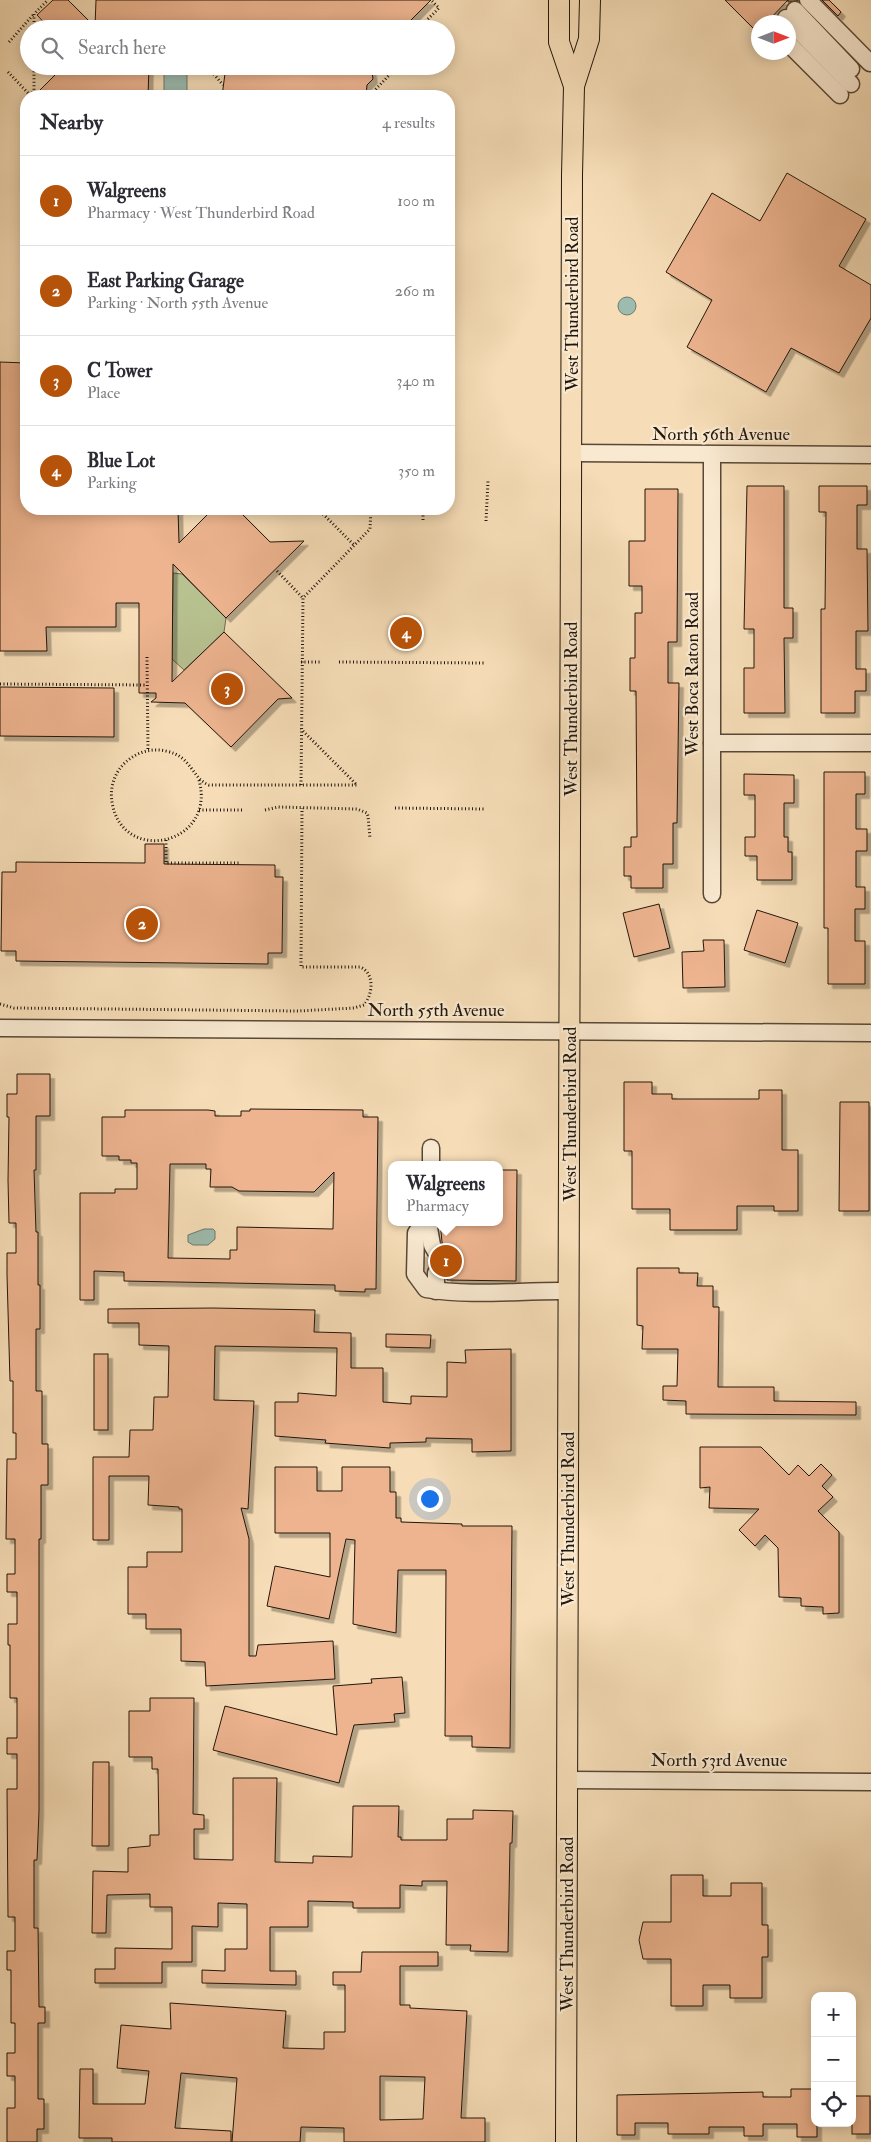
<!DOCTYPE html>
<html lang="en">
<head>
<meta charset="utf-8">
<style>
  :root { --surface:#fff; --page:#f2f2f3; --text:#2b2b33; --muted:#7c7c81; --line:#e1e1e2; --accent:#b45309 }
  body { margin:0; font-family:"IM FELL Double Pica",serif; background:var(--page); color:var(--text) }
  .controls { position:absolute; right:15px; bottom:15px; display:grid; overflow:hidden; border-radius:10px; box-shadow:0 2px 12px #0003 }
  .controls button { width:45px; height:45px; display:grid; place-items:center; padding:0; border:0; border-bottom:1px solid var(--line); background:var(--surface); color:var(--text); font:25px sans-serif }
  .compass { position:absolute; left:751px; top:15px; width:45px; height:45px; border-radius:50%; background:var(--surface); box-shadow:0 2px 12px #0003; rotate:90deg }
  .you { position:absolute; left:429px; top:1498px; width:18px; height:18px; margin:-12px; border:4px solid #fff; border-radius:50%; background:#1a73e8; box-shadow:0 0 0 8px #1a73e833 }
  .badge { display:grid; place-items:center; width:32px; height:32px; border-radius:50%; background:var(--accent); color:#fff; font-size:16px; font-weight:700 }
  .pin { position:absolute; translate:-50% -50%; border:2px solid #fff; box-shadow:0 1px 5px #0006 }
  .popup { position:absolute; left:388px; top:1161px; width:115px; height:65px; box-sizing:border-box; display:grid; place-content:center; border-radius:10px; background:var(--surface); filter:drop-shadow(0 1px 4px #0005); font-size:16px; white-space:nowrap; color:var(--muted) }
  .popup b { font-size:19px; color:var(--text) }
  .popup::after { content:''; position:absolute; left:50%; top:100%; margin-left:-10px; border:10px solid transparent; border-top-color:var(--surface) }
  .list { margin:0; padding:0; list-style:none }
  h2 { display:flex; justify-content:space-between; align-items:center; height:65px; margin:0; padding:0 20px; font-size:21px }
  h2 small { font-size:16px; font-weight:400; color:var(--muted) }
  .list li { display:grid; grid-template-columns:32px 1fr auto; gap:15px; align-items:center; box-sizing:border-box; height:90px; padding:0 20px; border-top:1px solid var(--line) }
  .list b { display:block; font-size:19px; white-space:nowrap }
  .list p { margin:0; font-size:16px; white-space:nowrap; color:var(--muted) }
  .list em { font-size:16px; font-style:normal; color:var(--muted) }
  .icon { flex:none; width:28px; height:28px; fill:none; stroke:currentColor; stroke-width:2; stroke-linecap:round; stroke-linejoin:round }
  .map { position:relative; flex:none; width:871px; height:2142px; overflow:hidden }
  .search { position:absolute; background:var(--surface); box-shadow:0 2px 12px #0003; left:20px; top:20px; width:435px; height:55px; display:flex; align-items:center; gap:12px; box-sizing:border-box; padding:0 18px; border-radius:28px; color:var(--muted); font-size:19px }
  .panel { position:absolute; background:var(--surface); box-shadow:0 2px 12px #0003; left:20px; top:90px; width:435px; height:425px; border-radius:20px }
  .map>svg:first-child { display:block }
  .green { fill:#b8c291; stroke:#6d6c4e }
  .water { fill:#9dbcaf; stroke:#6c7a6e }
  .building { fill:#edb48f; stroke:#22160c; fill-rule:evenodd; filter:url(#shadow) }
  .lines { fill:none; stroke-linecap:round; stroke-linejoin:round }
  .minor-tunnel { stroke:#d6bf9d; stroke-width:16; stroke-dasharray:16 8; stroke-linecap:butt }
  .minor-casing { stroke:#574837; stroke-width:19 }
  .major-casing { stroke:#22160c; stroke-width:22 }
  .path { stroke:#22160c; stroke-width:3; stroke-dasharray:1 2.5; stroke-linecap:butt }
  .minor { stroke:#f9e9d0; stroke-width:16 }
  .major { stroke:#f6ddb7; stroke-width:20 }
  .labels { text-anchor:middle; dominant-baseline:central; stroke-width:4.5; stroke-linejoin:round; paint-order:stroke }
  .street-label { font-size:18px; fill:#22160c; stroke:#f9e9d0 }
</style>
</head>
<body>
<div class="map">
<svg width="871" height="2142" viewBox="0 0 871 2142">
  <defs>
    <filter id="shadow"><feDropShadow dx="4.5" dy="4.5" stdDeviation="0" flood-color="#0004"/></filter>
  </defs>
  <rect width="100%" height="100%" fill="#f6ddb7"/>
  <filter id="stains"><feTurbulence type="fractalNoise" baseFrequency=".004" numOctaves="4"/><feColorMatrix values="0 0 0 0 .2 0 0 0 0 .09 0 0 0 0 .02 0 0 0 .5 -.17"/></filter>
  <radialGradient id="worn" r=".72"><stop offset=".6" stop-color="#630" stop-opacity="0"/><stop offset="1" stop-color="#630" stop-opacity=".3"/></radialGradient>
  <path class="green" d="M173 573 182 574 226 618 224 632 184 670 172 659Z"/>
  <g class="water">
    <rect x="164" y="66" width="23" height="30"/>
    <circle cx="627" cy="306" r="9"/>
    <path d="M204 1229H213L215 1231V1239L208 1245H193L188 1242V1235Z"/>
  </g>
  <g class="building">
    <path d="M53 0H68L95 27 96 0H431L402 29H50L37 15Z"/>
    <path d="M725 0H798V1L788 2V0L767 22H758V33Z"/>
    <path d="M822 0H829L841 12 838 16Z"/>
    <path d="M64 66H149L148 96H34Z"/>
    <path d="M226 66H371L373 79 367 85 366 96H222Z"/>
    <path d="M787 173 866 219 839 266 871 285V318L839 373 791 348 766 392 687 347 712 300 666 272 712 193 760 221Z"/>
    <path d="M0 362 26 363V509H178L179 543 213 509H237L270 542 304 541 226 618 173 564 172 682 224 632 292 698 278 699 231 747 185 703 151 702 156 698V693H139V603H116V627H46L47 651H0Z"/>
    <path d="M747 486H784V608H793V638H784L785 713H744V668H754V629H744Z"/>
    <path d="M819 486H867V505H857V549H867L868 631H856V669H866V691H855V713H821V609H825L826 512H819Z"/>
    <path d="M645 489H678L677 642H668V683H679L677 823H673V864H663V888H631V876H624V847H631V837H637L636 691H630V658H635V613H642V586H629V541H645Z"/>
    <path d="M0 687 114 688V737L0 736Z"/>
    <path d="M824 772H865V794H856V829H867V851H856V887H865V909H855V941H865V984H828V928H824Z"/>
    <path d="M744 774 794 775V803H784V837H788V852H792V880H757V856H745V837H755V795H744Z"/>
    <path d="M145 844H164V864L275 865V877H283L282 953H268V964L16 961V951H1L2 872H16V862L145 863Z"/>
    <path d="M659 904 670 948 634 957 623 913Z"/>
    <path d="M757 910 798 923 785 963 744 950Z"/>
    <path d="M703 940H724L725 987 683 988 682 952 704 951Z"/>
    <path d="M17 1074H50V1116H36V1170H34L36 1232H38V1285H40V1329H36V1391H42V1444H48V1485H41V1539H39V1811L37 1860H34V1928H38L39 2007H45V2023H38V2099H44V2129H37V2142H7V2108H15V2076H7V2053H15V2023H11V1970H7V1951H15V1917H8L7 1789H17V1754H7V1738H17V1698H10V1645H8V1624H17V1592H7V1574H15V1539H6L7 1459H16V1433H13V1381H10L7 1275V1253H16V1223H9L8 1180 9 1117H7V1094H17Z"/>
    <path d="M624 1082H652V1094H672V1099H759V1090H782V1150H798V1211H774V1206H737V1230H670V1209H632V1151H624Z"/>
    <path d="M840 1102H869V1211H839Z"/>
    <path d="M250 1109 363 1110V1117H378L376 1289H365V1292L335 1291V1285L124 1281V1272L94 1271V1300H80V1193H115V1189H137V1163H131V1160H119V1156H102V1117H125V1110H208L215 1111V1116H241V1111H250ZM170 1164H206V1169H211L210 1187H232L239 1191 314 1192 334 1172 333 1229 237 1227V1250H230V1259L168 1258Z"/>
    <path d="M500 1170H517L516 1281 447 1280 445 1268 441 1265 436 1263 428 1267V1258L435 1262 441 1261 446 1253 442 1242 440 1222H500Z"/>
    <path d="M637 1268H679V1273H698L697 1286H713V1307H719L718 1387H774V1401L856 1402V1415L686 1414V1401L663 1400V1386H677L678 1349H642L643 1326 637 1325Z"/>
    <path d="M213 1308 315 1310 314 1332 351 1333V1368H383V1402L411 1404V1396L447 1397V1362L466 1363 465 1350 511 1349V1451L472 1452V1439L426 1438V1442L390 1443V1448L325 1443 326 1440 275 1436V1402H298V1393L336 1396 337 1348 215 1346 214 1400 254 1401 248 1509 241 1508 249 1539V1656H256L258 1645 333 1641 335 1679 206 1686 205 1662 181 1661V1629H146V1614H128V1567H147V1552H182V1509H179V1507L148 1505 149 1476H109V1540H93V1457H129L130 1430H153L154 1397H168L169 1346 139 1345V1323H108V1309Z"/>
    <path d="M386 1334 431 1335 430 1348 386 1347Z"/>
    <rect x="94" y="1354" width="14" height="76"/>
    <path d="M700 1447H761L789 1475 798 1465 809 1476 821 1464 832 1475 822 1486 833 1497 818 1511 839 1532V1613L823 1614V1607L801 1606V1598L779 1597 778 1548 765 1535 755 1546 739 1530 759 1509 709 1508 710 1487 700 1488Z"/>
    <path d="M275 1467H317V1491H342V1467H390V1492H396V1518H401V1522L462 1524V1526H512L510 1748 472 1747V1736H445L446 1570H398L396 1633 353 1624 355 1540 346 1539 329 1619 267 1606 275 1566 330 1577V1533H275Z"/>
    <path d="M402 1677 405 1713 394 1714 395 1722 354 1725 339 1783 213 1750 225 1706 337 1735 333 1686 372 1683 371 1679Z"/>
    <path d="M150 1698H194L193 1814 204 1815V1829H194V1859L233 1860V1778H277L275 1862 313 1863V1856L352 1857 353 1806H399L398 1837H401V1840H447V1819H473V1810L513 1811 512 1843H510L508 1952 470 1951 471 1945H446L447 1881H422V1886L400 1885V1908H353V1902L308 1901V1927H270V1971H296V1985L202 1983V1970L225 1971V1949H247V1904L218 1903V1927L192 1926V1962H162V1983H95V1969H115V1948L172 1949V1907H150V1894L107 1895 106 1933H92L93 1871 128 1872V1848L150 1846V1835H159L158 1769H152V1757H129V1711H150Z"/>
    <path d="M93 1762H109V1846H92Z"/>
    <path d="M671 1875H703V1896H731V1883H762V1925H768V1957H762V1998H730V1985H703V2006H671V1959H643L639 1940 643 1922H671Z"/>
    <path d="M362 1952H438V1966H400V2005H410V2008L467 2011 461 2118H485V2142H344V2128L301 2127 300 2142H232L237 2078 181 2073 175 2128 231 2131V2142H112V2138H79L80 2069H93V2104H145L149 2071 117 2068 121 2025 171 2029 170 2003 286 2011 283 2048 324 2049V2032H345V1985H333V1972H361ZM380 2076 425 2077 423 2119 380 2120Z"/>
    <path d="M791 2089H815V2123H817V2137H797V2124H763V2136H744V2127H709V2134H668V2123H635V2135H617V2095L763 2092V2097H791Z"/>
    <rect x="852" y="2096" width="18" height="38"/>
  </g>
  <g class="lines">
    <path class="minor-tunnel" d="M428 1273V1251"/>
    <g class="minor-casing">
      <g id="minor">
        <path d="M808 0 870 63"/>
        <path d="M795 10 851 69"/>
        <path d="M786 18 851 84"/>
        <path d="M788 43 840 95"/>
        <path d="M571 453 871 455"/>
        <path d="M712 743H871"/>
        <path d="M712 894V455"/>
        <path d="M0 1028 871 1033"/>
        <path d="M431 1148V1165"/>
        <path d="M425 1222 416 1233 415 1274 426 1289C473 1297 521 1290 569 1291"/>
        <path d="M428 1222 432 1245 436 1252"/>
        <path d="M436 1273V1291"/>
        <path d="M568 1780 871 1782"/>
      </g>
    </g>
    <g class="major-casing">
      <g id="major">
        <path d="M559 0V42L574 86"/>
        <path d="M566 2142 572 175 574 86 589 39 590 0"/>
      </g>
    </g>
    <g class="path">
      <path d="M34 29V14L48 0"/>
      <path d="M418 29 439 8 431 0"/>
      <path d="M9 42 34 14"/>
      <path d="M207 66 223 85"/>
      <path d="M8 72 30 95"/>
      <path d="M31 96 34 90V66"/>
      <path d="M374 96 375 90 398 66"/>
      <path d="M318 509 354 545"/>
      <path d="M423 520V509"/>
      <path d="M486 521 488 481"/>
      <path d="M277 571 303 598"/>
      <path d="M147 657 148 751"/>
      <path d="M301 662H322"/>
      <path d="M339 662 485 663"/>
      <path d="M0 684 147 685"/>
      <path d="M199 780C217 845 122 866 112 802 110 790 113 777 121 767 132 754 149 747 166 751 192 756 192 779 209 785H357L301 729"/>
      <path d="M301 785 303 598 370 529 371 509"/>
      <path d="M395 808 485 809"/>
      <path d="M199 810H243"/>
      <path d="M265 810 278 807 357 809 367 813 368 816 370 838"/>
      <path d="M166 840V863H241"/>
      <path d="M0 1004 14 1008 298 1011 354 1008 364 1005C373 994 375 973 360 967H301L302 808"/>
    </g>
    <use href="#minor" class="minor"/>
    <use href="#major" class="major"/>
  </g>
  <g class="labels">
    <g class="street-label">
      <text transform="translate(572 304) rotate(-90)">West Thunderbird Road</text>
      <text x="721" y="434">North 56th Avenue</text>
      <text transform="translate(692 674) rotate(-90)">West Boca Raton Road</text>
      <text transform="translate(571 709) rotate(-90)">West Thunderbird Road</text>
      <text x="436" y="1010">North 55th Avenue</text>
      <text transform="translate(570 1114) rotate(-90)">West Thunderbird Road</text>
      <text transform="translate(568 1519) rotate(-90)">West Thunderbird Road</text>
      <text x="719" y="1760">North 53rd Avenue</text>
      <text transform="translate(567 1924) rotate(-90)">West Thunderbird Road</text>
    </g>
  </g>
  <rect width="100%" height="100%" filter="url(#stains)"/>
  <rect width="100%" height="100%" fill="url(#worn)"/>
</svg>
<div class="controls">
<button>+</button>
<button>−</button>
<button><svg class="icon" aria-label="locate" viewBox="0 0 24 24"><circle cx="12" cy="12" r="6"/><path d="M12 2v4M12 18v4M2 12h4M18 12h4"/></svg></button>
</div>
<svg class="compass" viewBox="-18 -18 36 36"><path d="M0-13l5 13h-10z" fill="#e53935"/><path d="M0 13l5-13h-10z" fill="#7c7c81"/></svg>
<div class="you"></div>
<div class="pin badge" style="left:446px;top:1261px">1</div>
<div class="popup"><b>Walgreens</b>Pharmacy</div>
<div class="pin badge" style="left:142px;top:924px">2</div>
<div class="pin badge" style="left:227px;top:689px">3</div>
<div class="pin badge" style="left:406px;top:633px">4</div>
<div class="search"><svg class="icon" aria-label="search" viewBox="0 0 24 24"><circle cx="10" cy="10" r="6"/><path d="M15 15l6 6"/></svg>Search here</div>
<section class="panel">
<h2>Nearby<small>4 results</small></h2>
<ul class="list">
<li><span class="badge">1</span><div><b>Walgreens</b><p>Pharmacy · West Thunderbird Road</p></div><em>100 m</em></li>
<li><span class="badge">2</span><div><b>East Parking Garage</b><p>Parking · North 55th Avenue</p></div><em>260 m</em></li>
<li><span class="badge">3</span><div><b>C Tower</b><p>Place</p></div><em>340 m</em></li>
<li><span class="badge">4</span><div><b>Blue Lot</b><p>Parking</p></div><em>350 m</em></li>
</ul>
</section>
</div>
</body>
</html>
